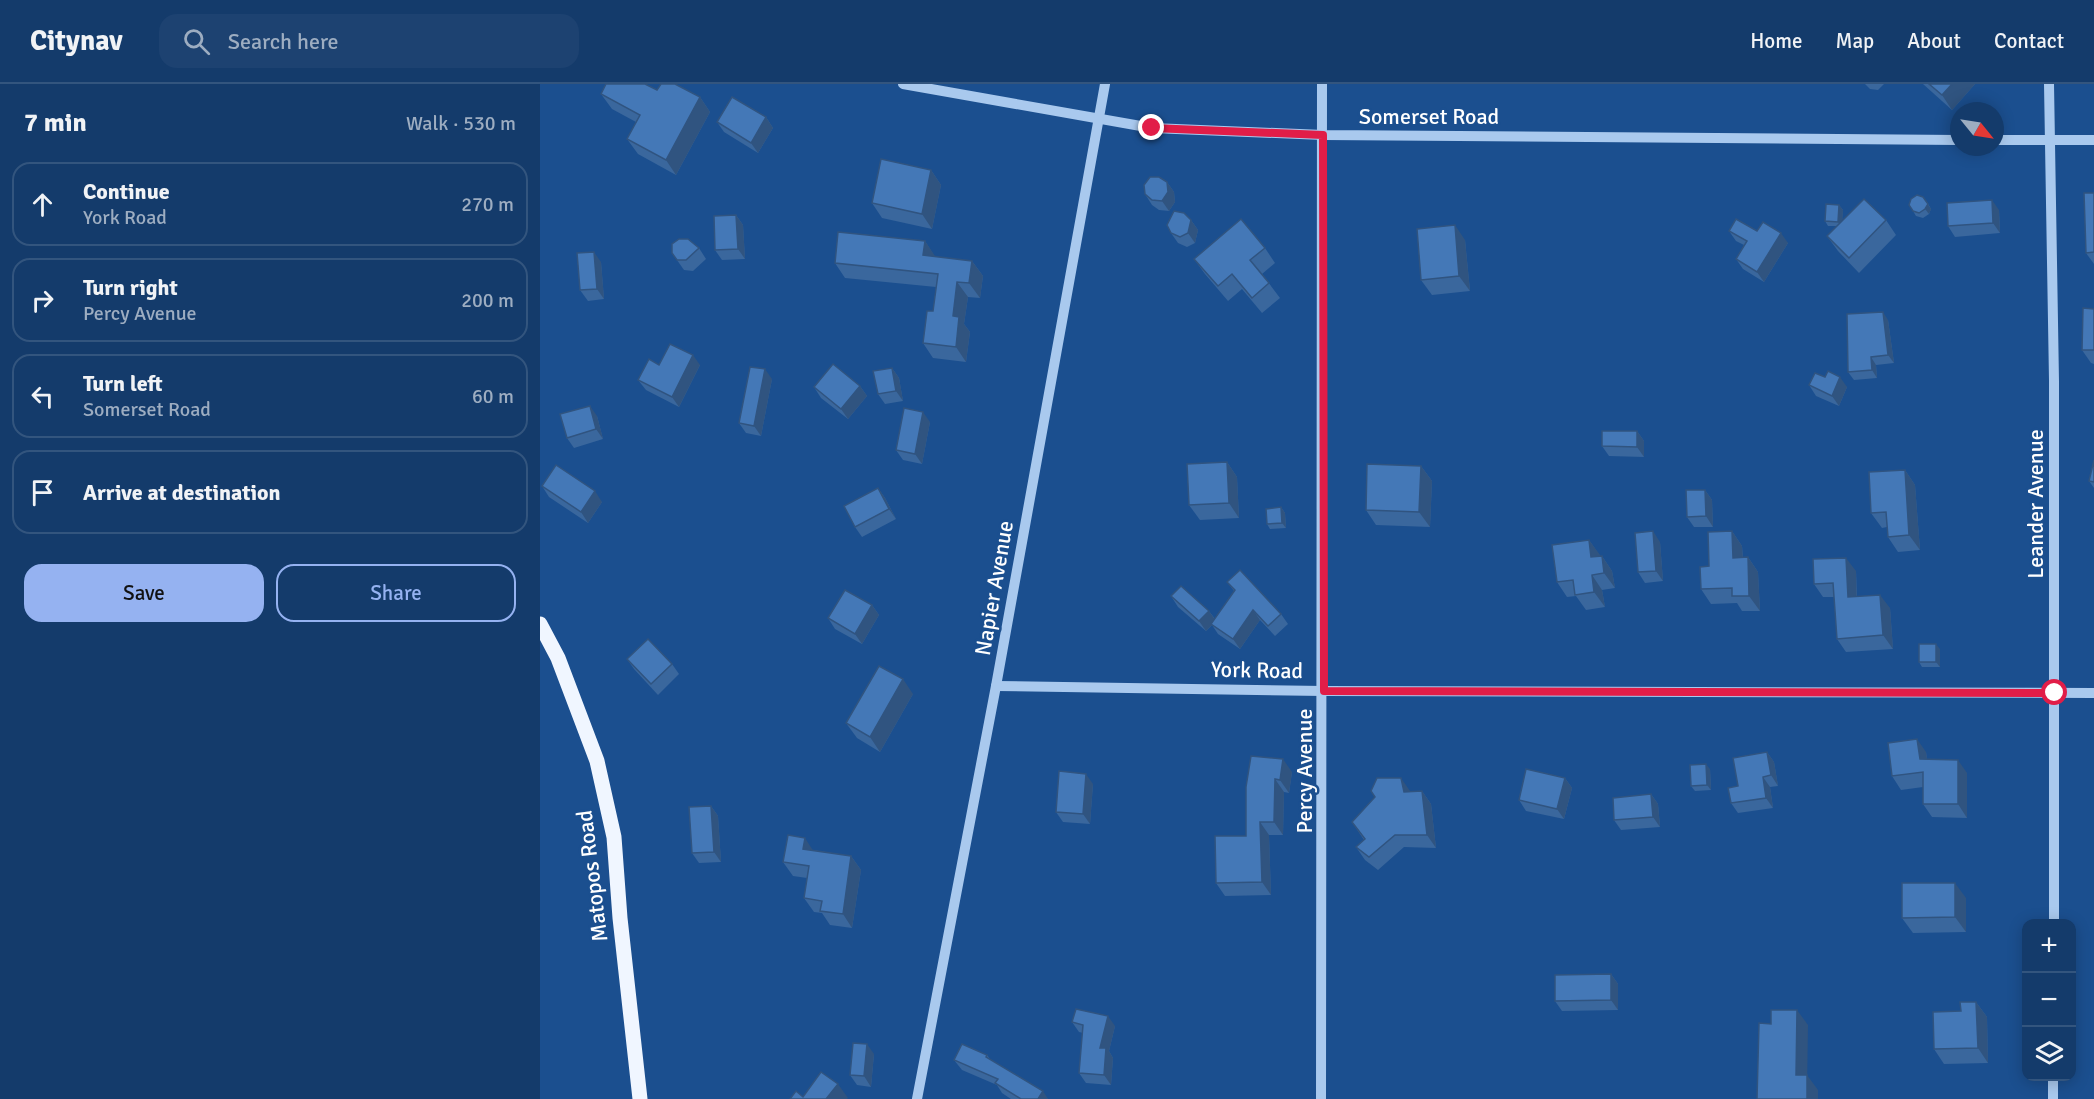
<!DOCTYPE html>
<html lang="en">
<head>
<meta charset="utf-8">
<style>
  :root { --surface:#143b6b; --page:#1d4271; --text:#f1f3f6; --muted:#9dadc1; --line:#33557e; --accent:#95b2f1 }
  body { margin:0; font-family:Signika,sans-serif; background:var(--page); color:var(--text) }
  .controls { position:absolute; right:18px; bottom:18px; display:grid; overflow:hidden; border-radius:12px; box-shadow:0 3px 15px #0003 }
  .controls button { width:54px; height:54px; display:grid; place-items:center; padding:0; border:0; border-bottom:2px solid var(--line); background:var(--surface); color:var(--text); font:30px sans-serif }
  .compass { position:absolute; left:1410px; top:18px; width:54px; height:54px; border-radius:50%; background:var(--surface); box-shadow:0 3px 15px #0003; rotate:120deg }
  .stop { position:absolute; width:18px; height:18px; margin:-14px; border:4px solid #e11d48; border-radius:50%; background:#fff }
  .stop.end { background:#e11d48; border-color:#fff; box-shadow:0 2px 6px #0008 }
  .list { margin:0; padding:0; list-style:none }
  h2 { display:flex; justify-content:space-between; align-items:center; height:78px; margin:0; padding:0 24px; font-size:26px }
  h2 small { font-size:20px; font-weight:400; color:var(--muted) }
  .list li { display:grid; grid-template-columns:39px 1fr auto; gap:18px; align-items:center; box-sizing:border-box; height:84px; margin:0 12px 12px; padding:0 12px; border:2px solid var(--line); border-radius:18px }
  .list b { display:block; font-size:22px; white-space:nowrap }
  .list p { margin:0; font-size:20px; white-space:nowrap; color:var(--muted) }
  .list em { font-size:20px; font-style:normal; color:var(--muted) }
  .actions { display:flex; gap:12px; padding:18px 24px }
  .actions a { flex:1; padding:14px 0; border:2px solid var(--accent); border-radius:18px; text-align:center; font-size:21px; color:var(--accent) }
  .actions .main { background:var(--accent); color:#111 }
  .icon { flex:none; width:33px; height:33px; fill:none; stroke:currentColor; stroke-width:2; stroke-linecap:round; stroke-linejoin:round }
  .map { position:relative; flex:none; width:1554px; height:1015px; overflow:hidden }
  header { display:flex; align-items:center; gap:36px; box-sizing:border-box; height:84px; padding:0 30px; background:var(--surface); border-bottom:2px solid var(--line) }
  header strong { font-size:28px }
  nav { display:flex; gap:33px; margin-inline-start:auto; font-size:21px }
  .search { width:420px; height:54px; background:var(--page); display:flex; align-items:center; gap:15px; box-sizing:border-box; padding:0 21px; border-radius:18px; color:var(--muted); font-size:22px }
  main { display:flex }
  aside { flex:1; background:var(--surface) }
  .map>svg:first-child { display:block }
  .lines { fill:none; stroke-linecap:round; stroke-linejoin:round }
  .minor { stroke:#a9c9ee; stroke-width:10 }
  .major { stroke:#f0f6ff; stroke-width:15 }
  .wall { fill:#3a679d }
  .shaded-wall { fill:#305480 }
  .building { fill:#4478b7; stroke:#305480; stroke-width:1.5 }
  .route { stroke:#e11d48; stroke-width:8 }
  .labels { text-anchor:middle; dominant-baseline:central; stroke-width:5; stroke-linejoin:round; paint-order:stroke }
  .street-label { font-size:22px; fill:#fff; stroke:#1b4f8f }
</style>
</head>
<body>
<header>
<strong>Citynav</strong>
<div class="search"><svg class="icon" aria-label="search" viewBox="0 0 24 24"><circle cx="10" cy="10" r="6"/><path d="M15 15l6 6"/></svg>Search here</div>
<nav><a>Home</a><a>Map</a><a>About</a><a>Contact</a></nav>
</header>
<main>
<aside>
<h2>7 min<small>Walk · 530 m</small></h2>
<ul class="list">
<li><svg class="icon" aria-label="ahead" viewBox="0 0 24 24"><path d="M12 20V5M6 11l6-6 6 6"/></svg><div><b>Continue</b><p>York Road</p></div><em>270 m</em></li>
<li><svg class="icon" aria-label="right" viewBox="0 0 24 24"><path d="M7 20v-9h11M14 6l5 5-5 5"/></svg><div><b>Turn right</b><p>Percy Avenue</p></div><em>200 m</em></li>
<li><svg class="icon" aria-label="left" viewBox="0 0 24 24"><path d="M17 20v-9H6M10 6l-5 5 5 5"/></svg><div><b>Turn left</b><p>Somerset Road</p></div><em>60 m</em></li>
<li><svg class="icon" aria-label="arrive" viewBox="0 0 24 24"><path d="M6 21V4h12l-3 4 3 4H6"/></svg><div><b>Arrive at destination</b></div></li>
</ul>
<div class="actions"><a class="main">Save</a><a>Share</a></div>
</aside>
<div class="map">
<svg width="1554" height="1015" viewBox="0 0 1554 1015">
  <rect width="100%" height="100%" fill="#1b4f8f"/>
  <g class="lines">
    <g class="minor">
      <path d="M363 0 612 44 783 51 1419 56"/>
      <path d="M1509 0 1514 297V840"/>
      <path d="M1455 56H1554"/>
      <path d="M456 602 784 607 1554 609"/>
      <path d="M377 1015 456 602 565 0"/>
      <path d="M781 1015 782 0"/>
      <path d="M1513 1015V992"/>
    </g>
    <path class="major" d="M0 540 18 574 57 677 74 753 80 834 100 1015"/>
  </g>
  <g class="wall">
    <path d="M1325 0H1344L1338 6 1330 5Z"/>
    <path d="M1383 0H1435L1412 26Z"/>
    <path d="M117 6 160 13 170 28 136 91 98 70 87 55 96 38 72 25 61 10Z"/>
    <path d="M226 33 233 44 218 69 184 48 177 38Z"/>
    <path d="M391 86 401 101 392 145 342 134 332 119Z"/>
    <path d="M627 98 634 108 635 118 629 127 619 126 612 121 605 110Z"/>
    <path d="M1554 109V180L1546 169Z"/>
    <path d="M1387 118 1391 125 1389 130 1383 134 1376 132 1373 127Z"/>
    <path d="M1299 121 1303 126 1302 137 1346 136 1356 151 1319 189 1298 167 1287 152 1297 142H1288L1285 137Z"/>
    <path d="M1459 126 1460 149 1415 153 1408 142Z"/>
    <path d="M196 131 203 141 205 175 182 176 175 166Z"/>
    <path d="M651 136 658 146 655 159 647 163 638 159 631 149Z"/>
    <path d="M1189 147H1217L1248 159 1224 198 1203 185 1196 175 1204 161 1196 157Z"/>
    <path d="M925 156 930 207 892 211 881 196Z"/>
    <path d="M385 157 395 173 432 177 443 192 440 214 428 213 424 240 430 248 426 278 393 274 383 259 393 227 396 203 305 194 295 179Z"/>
    <path d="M159 164 166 175 153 187 144 186 132 169Z"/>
    <path d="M725 164 735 179 722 190 740 214 722 229 702 205 688 217 665 190 654 175Z"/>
    <path d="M61 178 64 215 48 217 40 206Z"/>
    <path d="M1554 225V280L1551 279 1542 266Z"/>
    <path d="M1348 236 1354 279 1336 281 1337 294 1314 296 1308 288Z"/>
    <path d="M119 281H160L139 323 106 306 98 296Z"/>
    <path d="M352 284 359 294 363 317 345 320 338 310Z"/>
    <path d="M1285 293 1307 303 1299 322 1276 312 1269 301Z"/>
    <path d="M232 295 221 352 206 349 199 339Z"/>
    <path d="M320 302 327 312 308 335 281 314 274 303Z"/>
    <path d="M57 332 63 355 34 364 27 354Z"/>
    <path d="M390 338 382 380 363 376 356 366Z"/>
    <path d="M1097 347 1104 357V373L1069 372 1062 362Z"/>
    <path d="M1554 376V404L1549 397Z"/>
    <path d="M687 378 697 393 699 434 660 436 649 421Z"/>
    <path d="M881 382 892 397 890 443 836 441 826 426Z"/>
    <path d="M1365 386 1375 401 1380 466 1358 468 1348 453 1347 443 1342 444 1331 429Z"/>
    <path d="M2 402 62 418 48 439 9 413Z"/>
    <path d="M338 404 345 414 356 435 322 453 315 443Z"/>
    <path d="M1165 406 1172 416 1173 443H1154L1147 433Z"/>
    <path d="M741 423 745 429 746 444 730 445 727 440Z"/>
    <path d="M1192 447 1202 462 1203 473H1208L1218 488 1220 527H1202L1197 519 1171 520 1161 505 1169 482Z"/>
    <path d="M1049 456 1060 472H1062L1072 487 1075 504 1062 506 1065 523 1046 526 1036 512 1027 513 1017 498Z"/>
    <path d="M1120 458 1123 497 1105 499 1098 488Z"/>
    <path d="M1316 487 1317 512 1350 524 1353 565 1306 568 1297 555 1294 513H1283L1274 500Z"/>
    <path d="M687 498 741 530 748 540 735 552 720 536 700 565 678 550 672 541 666 547 638 523 631 512 669 527 675 535 694 507Z"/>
    <path d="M332 521 339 531 322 560 295 545 288 534Z"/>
    <path d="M1400 565V583H1382L1379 578Z"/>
    <path d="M87 575 132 580 139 590 118 611 94 585Z"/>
    <path d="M373 610 340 668 317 654 306 639Z"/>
    <path d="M1227 668 1234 678 1238 702 1230 703 1233 724 1198 729 1191 719Z"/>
    <path d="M1386 668 1387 676 1427 689V734L1392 733 1383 720V703L1361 706 1352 692Z"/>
    <path d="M1170 685 1171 706 1155 707 1151 702Z"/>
    <path d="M752 688 749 709 744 708 743 751H729L731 811 685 812 676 799 706 752V703Z"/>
    <path d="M1025 694 1032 704 1024 735 986 727 979 716Z"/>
    <path d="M553 700 550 740 523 738 516 728Z"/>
    <path d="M882 707 891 720 896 764 864 763 838 786 825 776 816 763 824 756 812 738 870 708Z"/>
    <path d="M1111 710 1118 720 1120 743 1081 746 1074 736Z"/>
    <path d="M171 722 178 732 181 778 159 779 152 769Z"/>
    <path d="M273 766 311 772 321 786 312 844 290 841 282 829 274 828 264 814 267 794 253 792 243 778Z"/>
    <path d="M1426 814V848L1373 849 1362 834Z"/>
    <path d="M1071 890 1078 900V926L1022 927 1015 917Z"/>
    <path d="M1436 918 1447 933 1448 979 1404 980 1394 965 1421 927Z"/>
    <path d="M532 938 575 942 569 967 573 974 571 1001 546 999 539 989 543 949 539 948Z"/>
    <path d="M334 970 331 1003 317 1001 310 991Z"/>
    <path d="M447 971 450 975 508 1015H471L462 1009 457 1001 422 986 414 976Z"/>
  </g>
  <g class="shaded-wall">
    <path d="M1412 0H1435L1412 26 1402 11Z"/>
    <path d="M160 13 170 28 136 91 126 76Z"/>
    <path d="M226 33 233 44 218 69 211 59Z"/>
    <path d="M391 86 401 101 392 145 382 130Z"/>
    <path d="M627 98 634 108 635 118 629 127 622 117Z"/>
    <path d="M1383 113 1391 125 1389 130 1385 125Z"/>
    <path d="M1452 116 1459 126 1460 149 1453 139Z"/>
    <path d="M1299 121 1303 126 1302 143 1298 138Z"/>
    <path d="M196 131 203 141 205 175 198 165Z"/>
    <path d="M651 136 658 146 655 159 648 149Z"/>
    <path d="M915 141 925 156 930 207 919 192Z"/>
    <path d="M1241 149 1248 159 1224 198 1217 188Z"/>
    <path d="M385 157 395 172 394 186 383 171Z"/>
    <path d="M54 168 61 178 64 215 57 205Z"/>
    <path d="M432 177 443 192 440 214 429 199Z"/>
    <path d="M417 198 428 213 424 240 430 248 426 278 416 263 413 232Z"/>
    <path d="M1343 228 1348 236 1354 279 1348 271Z"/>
    <path d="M153 271 160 281 139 323 132 313Z"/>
    <path d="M1331 273 1336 281 1337 294 1332 286Z"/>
    <path d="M352 284 359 294 363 317 356 307Z"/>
    <path d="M225 285 232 295 221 352 214 342Z"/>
    <path d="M1300 293 1307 303 1299 322 1292 312Z"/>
    <path d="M320 302 327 312 308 335 301 325Z"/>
    <path d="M50 322 57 332 63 355 56 345Z"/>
    <path d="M383 328 390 338 382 380 375 370Z"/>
    <path d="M1097 347 1104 357V373L1097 363Z"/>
    <path d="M687 378 697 393 699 434 689 419Z"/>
    <path d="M881 382 892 397 890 443 879 428Z"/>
    <path d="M1365 386 1375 401 1380 466 1369 451Z"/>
    <path d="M338 404 345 414 356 435 349 425Z"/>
    <path d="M1165 406 1172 416 1173 443 1166 432Z"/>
    <path d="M55 407 62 418 48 439 41 428Z"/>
    <path d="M741 423 745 429 746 444 742 439Z"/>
    <path d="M1113 447 1120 458 1123 497 1116 487Z"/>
    <path d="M1192 447 1202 462 1204 489 1193 474Z"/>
    <path d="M1049 456 1060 471 1062 488 1051 473Z"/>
    <path d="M1062 472 1072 487 1075 504 1064 489Z"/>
    <path d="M1208 473 1218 488 1220 527 1209 512Z"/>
    <path d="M1306 474 1316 487 1317 526 1308 513Z"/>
    <path d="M1052 491 1062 506 1065 523 1054 508Z"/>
    <path d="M1340 511 1350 524 1353 565 1343 551Z"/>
    <path d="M332 521 339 531 322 560 315 550Z"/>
    <path d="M713 526 720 536 700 565 693 555Z"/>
    <path d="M669 527 676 537 666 547 659 537Z"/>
    <path d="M1396 560 1400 565V583L1396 578Z"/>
    <path d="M363 595 373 610 340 668 330 653Z"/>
    <path d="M1377 655 1386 668 1389 689 1380 675Z"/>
    <path d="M1227 668 1234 678 1238 702 1231 691Z"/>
    <path d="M743 675 752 688 749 709 740 696Z"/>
    <path d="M1418 676 1427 689V734L1418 720Z"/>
    <path d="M1166 680 1170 685 1171 706 1167 701Z"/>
    <path d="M546 690 553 700 550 740 543 730Z"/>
    <path d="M1223 693 1230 703 1233 724 1226 714Z"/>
    <path d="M861 694 870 707 864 708Z"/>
    <path d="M1025 694 1032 704 1024 735 1017 725Z"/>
    <path d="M735 695 744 708 743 751 734 738Z"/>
    <path d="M882 707 891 720 896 764 887 751Z"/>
    <path d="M1111 710 1118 720 1120 743 1113 733Z"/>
    <path d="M171 722 178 732 181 778 174 768Z"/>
    <path d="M720 738 729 751 731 811 722 798Z"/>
    <path d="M265 754 274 768 263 765Z"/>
    <path d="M311 772 321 786 312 844 303 830Z"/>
    <path d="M1415 799 1426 814V848L1415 833Z"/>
    <path d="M1071 890 1078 900V926L1071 916Z"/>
    <path d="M1436 918 1447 933 1448 979 1438 964Z"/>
    <path d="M1257 926 1268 941 1267 1006 1256 991Z"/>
    <path d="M568 932 575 942 569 967 573 974 571 1001 564 991 560 964Z"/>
    <path d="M327 960 334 970 331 1003 324 992Z"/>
    <path d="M1267 991 1278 1006V1015H1267Z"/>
    <path d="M298 1000 308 1014 307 1015H286Z"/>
    <path d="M503 1007 508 1015H498Z"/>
  </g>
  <g class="building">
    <path d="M66 0H105L117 6 121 0H135L160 13 126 76 87 55 100 31 61 10Z"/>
    <path d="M1389 0H1412L1402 11Z"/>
    <path d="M192 13 226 33 211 59 177 38Z"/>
    <path d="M341 75 391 86 382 130 332 119Z"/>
    <path d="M610 93H619L627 98 628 108 622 117 612 116 605 110 604 101Z"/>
    <path d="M1544 109H1554V168L1546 169Z"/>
    <path d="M1377 111 1383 113 1388 120 1385 125 1379 129 1373 127 1369 121 1371 115Z"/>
    <path d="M1324 115 1346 136 1309 174 1287 152Z"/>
    <path d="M1452 116 1453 139 1408 142 1407 119Z"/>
    <path d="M1286 120 1299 121 1298 138 1285 137Z"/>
    <path d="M634 127 644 129 651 136 648 149 640 153 631 149 627 141Z"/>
    <path d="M196 131 198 165 175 166 174 132Z"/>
    <path d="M701 135 725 164 710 176 729 199 712 214 692 190 678 202 654 175Z"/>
    <path d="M1196 135 1217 147 1223 138 1241 149 1217 188 1196 175 1207 157 1189 147Z"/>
    <path d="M915 141 919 192 881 196 877 145Z"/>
    <path d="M298 148 385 157 383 171 432 177 429 199 417 198 413 232 419 233 416 263 383 259 387 227H393L398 190 295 179Z"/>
    <path d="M139 155H148L159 164 146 176H137L132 169V160Z"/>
    <path d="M54 168 57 205 40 206 37 169Z"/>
    <path d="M1543 224 1554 225V266H1542Z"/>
    <path d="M1343 228 1348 271 1331 273 1332 286 1308 288 1307 230Z"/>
    <path d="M130 260 153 271 132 313 98 296 109 275 119 281Z"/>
    <path d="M293 280 320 302 301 325 274 303Z"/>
    <path d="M210 283 225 285 214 342 199 339Z"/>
    <path d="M352 284 356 307 338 310 333 287Z"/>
    <path d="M1288 287 1300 293 1292 312 1269 301 1275 289 1285 293Z"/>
    <path d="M50 322 56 345 27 354 20 330Z"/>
    <path d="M364 324 383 328 375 370 356 366Z"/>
    <path d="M1062 347H1097V363L1062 362Z"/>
    <path d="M1554 376V398L1549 397Z"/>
    <path d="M687 378 689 419 649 421 647 380Z"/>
    <path d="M827 380 881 382 879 428 826 426Z"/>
    <path d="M16 381 55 407 41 428 2 402Z"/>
    <path d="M1365 386 1369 451 1348 453 1346 428 1331 429 1329 388Z"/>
    <path d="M338 404 349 425 315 443 304 422Z"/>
    <path d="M1146 406H1165L1166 432 1147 433Z"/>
    <path d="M741 423 742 439 727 440 726 425Z"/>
    <path d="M1113 447 1116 487 1098 488 1095 449Z"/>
    <path d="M1192 447 1193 474 1208 473 1209 512H1192V504L1161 505 1160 483 1169 482 1168 448Z"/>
    <path d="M1049 456 1051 473 1062 472 1064 489 1052 491 1054 508 1035 511 1033 496 1017 498 1012 461Z"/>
    <path d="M1306 474 1308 513 1340 511 1343 551 1297 555 1293 499 1274 500 1273 475Z"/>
    <path d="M700 486 741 530 728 542 713 526 693 555 671 540 695 506 687 498Z"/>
    <path d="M641 502 669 527 659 537 631 512Z"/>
    <path d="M305 506 332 521 315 550 288 534Z"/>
    <path d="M108 555 132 580 111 600 87 575Z"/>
    <rect x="1379" y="560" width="17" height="18"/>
    <path d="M339 582 363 595 330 653 306 639Z"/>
    <path d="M1377 655 1380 675 1418 676V720H1383V688L1352 692 1348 659Z"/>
    <path d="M1227 668 1231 691 1223 693 1226 714 1191 719 1188 704 1198 702 1193 674Z"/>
    <path d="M711 672 743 675 740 696 735 695 734 738H720L722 798 676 799 675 752H706V703Z"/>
    <path d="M1166 680 1167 701 1151 702 1150 681Z"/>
    <path d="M986 685 1025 694 1017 725 979 716Z"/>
    <path d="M519 687 546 690 543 730 516 728Z"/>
    <path d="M837 694H861L864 708 882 707 887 751H855L829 773 816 763 825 755 812 738 835 713 831 707Z"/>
    <path d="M1111 710 1113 733 1074 736 1073 714Z"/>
    <path d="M171 722 174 768 152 769 149 723Z"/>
    <path d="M248 751 265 754 263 765 311 772 303 830 280 827 282 817 264 814 269 782 243 778Z"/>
    <path d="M1362 799H1415V833L1362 834Z"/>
    <path d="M1071 890V916L1015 917V891Z"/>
    <path d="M1420 918H1436L1438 964 1394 965 1393 928 1421 927Z"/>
    <path d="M536 925 568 932 560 964H566L564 991 539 989 543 941 532 938Z"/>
    <path d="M1231 926H1257L1256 991H1267V1015H1217L1219 939 1231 940Z"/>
    <path d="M313 959 327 960 324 992 310 991Z"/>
    <path d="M422 960 447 971 446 973 503 1007 498 1015H481L455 999 458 995 414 976Z"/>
    <path d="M281 988 298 1000 286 1015H250L256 1007 263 1013Z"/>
  </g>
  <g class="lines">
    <path class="route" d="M612 44 783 51 784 607 1515 609"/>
  </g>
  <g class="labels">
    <g class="street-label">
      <text x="889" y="32">Somerset Road</text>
      <text transform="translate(1495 420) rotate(-90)">Leander Avenue</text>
      <text transform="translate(454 504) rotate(-80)">Napier Avenue</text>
      <text transform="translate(717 586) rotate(1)">York Road</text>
      <text transform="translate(764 687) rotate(-90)">Percy Avenue</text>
      <text transform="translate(52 792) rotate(-97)">Matopos Road</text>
    </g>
  </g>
</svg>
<div class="controls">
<button>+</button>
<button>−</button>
<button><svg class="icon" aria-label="layers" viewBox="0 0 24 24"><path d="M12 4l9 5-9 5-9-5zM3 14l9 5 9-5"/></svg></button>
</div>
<svg class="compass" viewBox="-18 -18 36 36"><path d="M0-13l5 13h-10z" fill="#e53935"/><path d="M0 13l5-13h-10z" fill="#9dadc1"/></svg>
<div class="stop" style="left:1515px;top:609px"></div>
<div class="stop end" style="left:612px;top:44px"></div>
</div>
</main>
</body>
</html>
